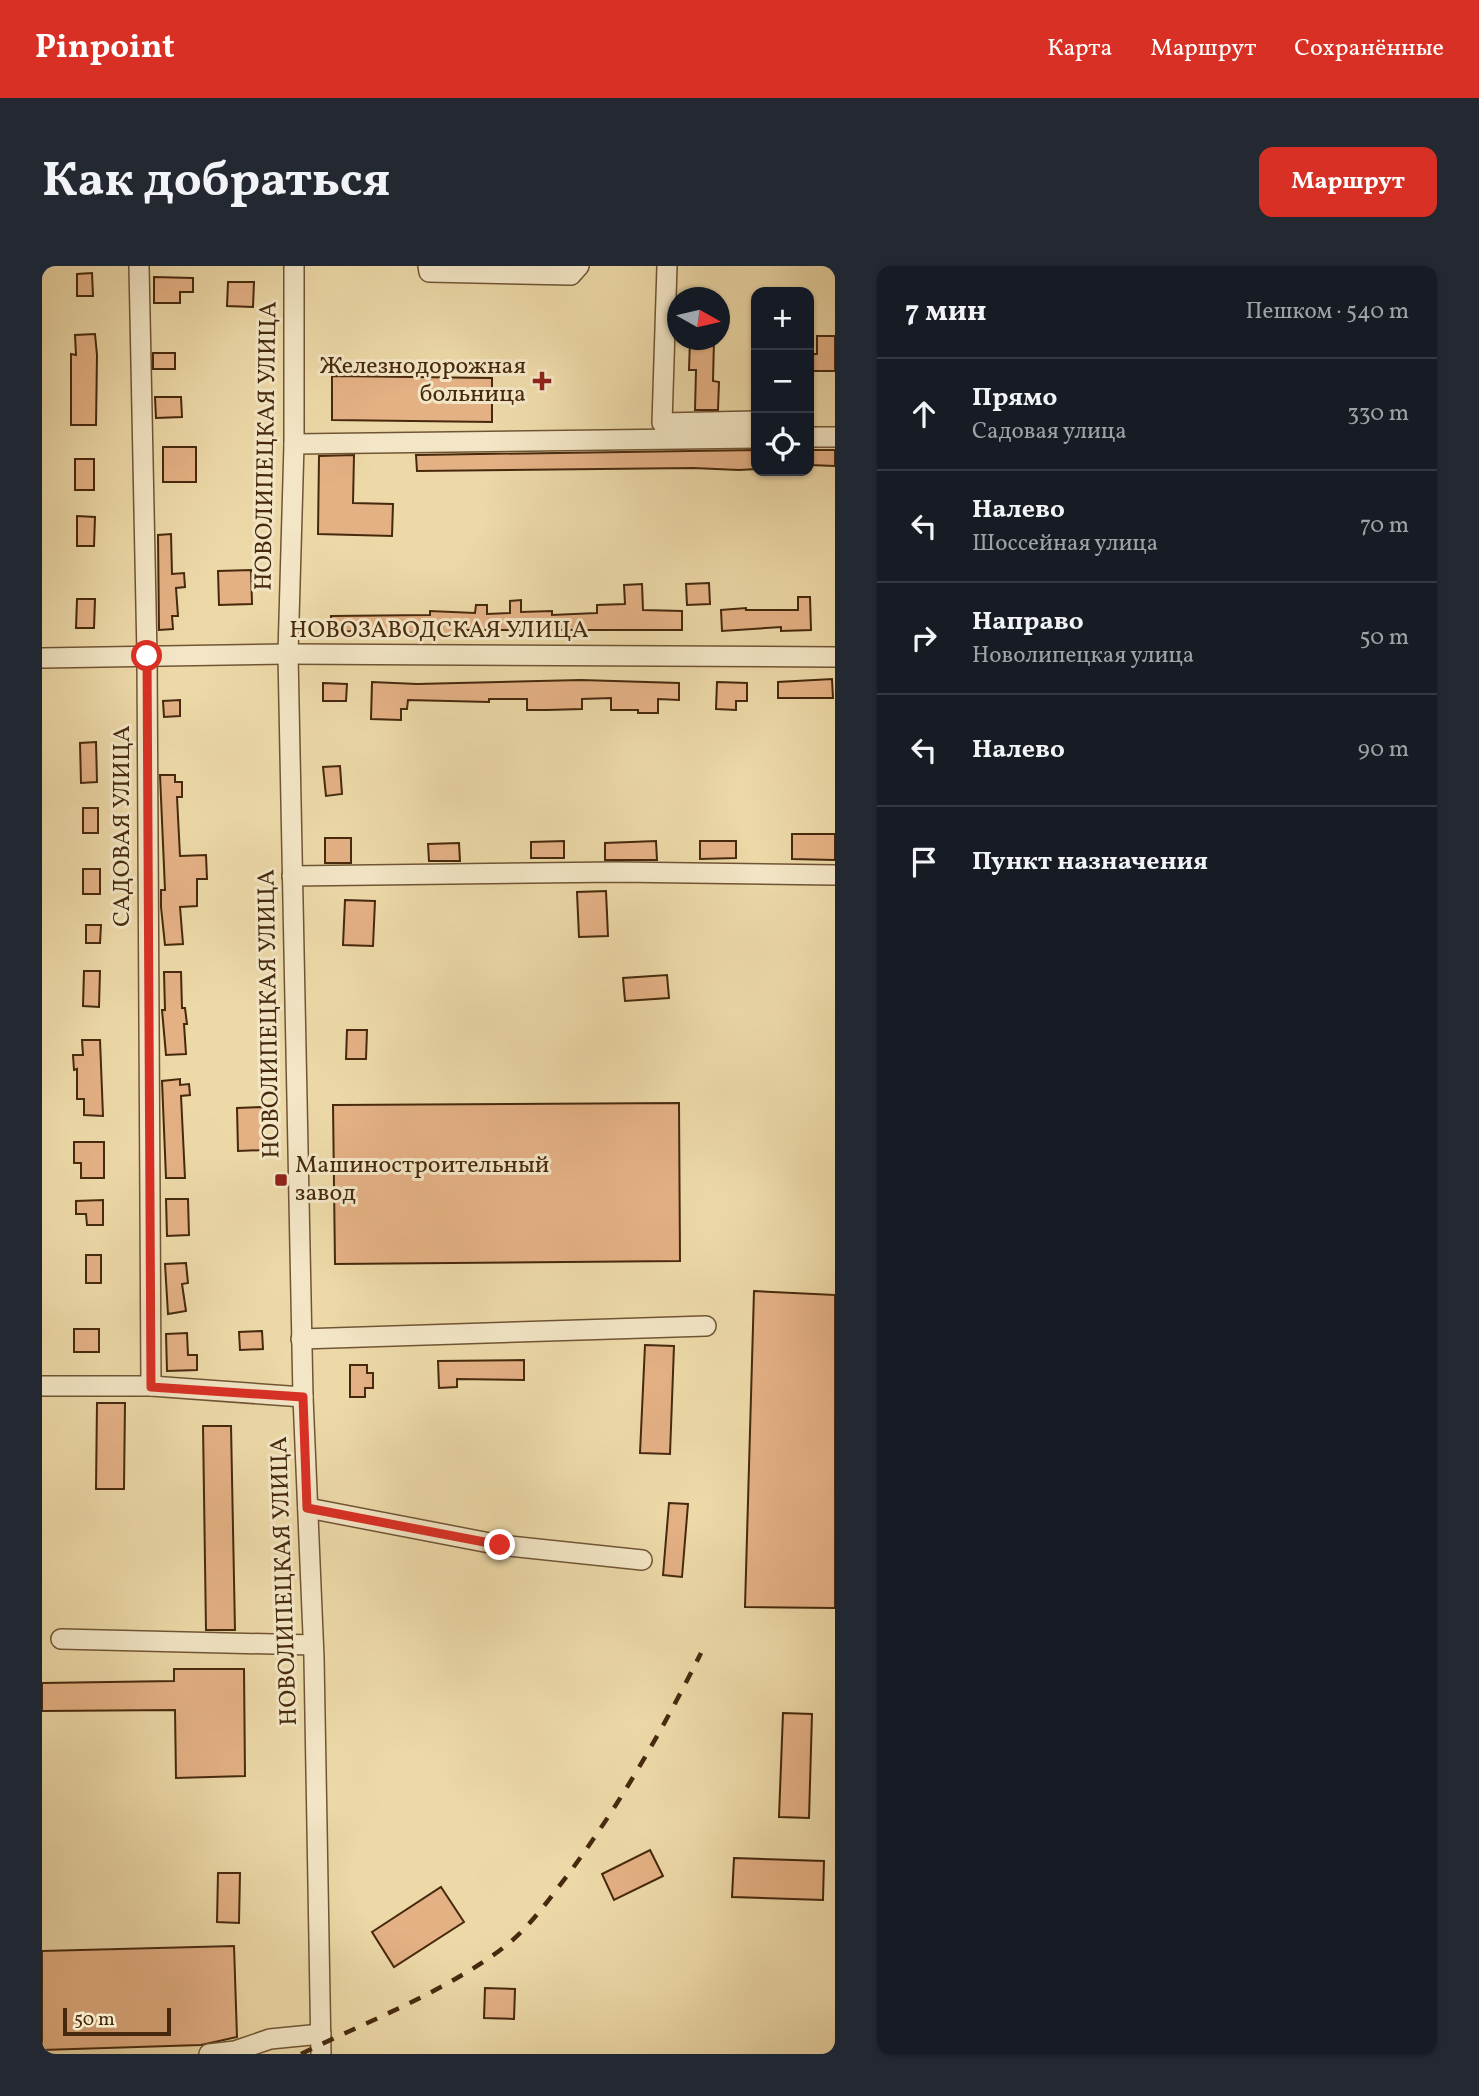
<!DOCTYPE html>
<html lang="ru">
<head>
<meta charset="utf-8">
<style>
  :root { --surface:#171b24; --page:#242831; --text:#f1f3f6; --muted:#9ea1a6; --line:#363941; --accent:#d93025 }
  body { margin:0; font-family:Vollkorn,serif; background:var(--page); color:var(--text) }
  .controls { position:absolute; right:21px; top:21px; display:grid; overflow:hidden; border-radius:14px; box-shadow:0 2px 5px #0004 }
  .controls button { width:63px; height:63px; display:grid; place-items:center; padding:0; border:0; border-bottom:2px solid var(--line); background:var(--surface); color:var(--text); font:35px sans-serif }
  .compass { position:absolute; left:625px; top:21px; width:63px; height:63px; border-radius:50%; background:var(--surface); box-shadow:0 2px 5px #0004; rotate:98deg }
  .scale { position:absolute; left:21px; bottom:18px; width:108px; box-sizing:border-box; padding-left:7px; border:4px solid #46290d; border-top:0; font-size:19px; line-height:24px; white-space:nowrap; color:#46290d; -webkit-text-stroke:5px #f3e6c6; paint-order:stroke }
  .stop { position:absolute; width:21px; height:21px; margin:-16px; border:5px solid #d93025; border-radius:50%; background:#fff }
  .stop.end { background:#d93025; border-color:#fff; box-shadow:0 2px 7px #0008 }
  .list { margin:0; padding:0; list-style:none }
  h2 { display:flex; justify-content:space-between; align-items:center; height:91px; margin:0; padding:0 28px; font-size:30px }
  h2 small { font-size:23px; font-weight:400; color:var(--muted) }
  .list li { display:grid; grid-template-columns:46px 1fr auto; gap:21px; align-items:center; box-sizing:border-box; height:112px; padding:0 28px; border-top:2px solid var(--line) }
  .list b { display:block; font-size:26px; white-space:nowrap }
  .list p { margin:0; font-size:23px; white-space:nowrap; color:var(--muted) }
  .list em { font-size:23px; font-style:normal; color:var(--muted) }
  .icon { flex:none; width:38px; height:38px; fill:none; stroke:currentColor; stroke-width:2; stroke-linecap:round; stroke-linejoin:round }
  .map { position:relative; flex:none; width:793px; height:1788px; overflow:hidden; border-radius:14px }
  header { display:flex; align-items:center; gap:42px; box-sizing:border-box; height:98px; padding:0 35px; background:var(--accent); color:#fff }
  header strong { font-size:33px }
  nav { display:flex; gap:38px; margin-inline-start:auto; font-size:24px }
  .intro { display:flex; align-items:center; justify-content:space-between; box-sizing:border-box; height:168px; padding:0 42px }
  h1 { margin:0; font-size:49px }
  .button { padding:18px 32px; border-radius:14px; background:var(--accent); color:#fff; font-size:24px; font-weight:700 }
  main { display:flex; gap:42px; padding:0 42px }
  aside { flex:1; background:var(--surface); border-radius:14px; box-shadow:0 2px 5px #0004 }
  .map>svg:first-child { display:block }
  .building { fill:#e4b185; stroke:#46290d; stroke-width:2 }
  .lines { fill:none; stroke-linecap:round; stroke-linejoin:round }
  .minor-casing { stroke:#705534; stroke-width:22 }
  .minor { stroke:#f3e6c6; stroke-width:19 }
  .rail { stroke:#46290d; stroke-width:4.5; stroke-dasharray:12 12; stroke-linecap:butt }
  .route { stroke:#d93025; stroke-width:9 }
  .poi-dot { fill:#8f2418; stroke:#f3e6c6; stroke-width:2.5 }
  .labels { text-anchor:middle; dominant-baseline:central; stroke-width:6; stroke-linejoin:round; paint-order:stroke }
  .poi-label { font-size:24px; fill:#46290d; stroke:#f3e6c6; text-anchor:end }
  .street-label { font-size:24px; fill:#46290d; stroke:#f3e6c6 }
</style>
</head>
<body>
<header>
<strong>Pinpoint</strong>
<nav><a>Карта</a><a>Маршрут</a><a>Сохранённые</a></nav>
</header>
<div class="intro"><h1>Как добраться</h1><a class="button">Маршрут</a></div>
<main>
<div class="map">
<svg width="793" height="1788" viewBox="0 0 793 1788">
  <rect width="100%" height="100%" fill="#edd9a8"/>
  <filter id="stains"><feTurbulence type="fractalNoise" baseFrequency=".00286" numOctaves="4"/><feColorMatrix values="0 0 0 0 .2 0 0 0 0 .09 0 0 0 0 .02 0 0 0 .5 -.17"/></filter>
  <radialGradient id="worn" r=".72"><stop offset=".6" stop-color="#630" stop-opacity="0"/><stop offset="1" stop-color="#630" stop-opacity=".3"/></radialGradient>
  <g class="building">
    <path d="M50 7 51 30H35V8Z"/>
    <path d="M112 11 151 12V26H138V37H112Z"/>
    <path d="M186 16H212L211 41 185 40Z"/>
    <path d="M53 68 55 89 54 159H29V88L34 89 33 69Z"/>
    <path d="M775 70H793V105H767V88H775Z"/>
    <path d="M648 74H672L671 115 677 116 676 144H653L654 104H647Z"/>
    <rect x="111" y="87" width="22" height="16"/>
    <path d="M290 110 450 112V156L290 154Z"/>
    <path d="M113 131H139L140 151 114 152Z"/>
    <rect x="121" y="181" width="33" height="35"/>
    <path d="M714 184V203L697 204 651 202 375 205 374 189Z"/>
    <path d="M768 184H793V200L768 199Z"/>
    <path d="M312 189 311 237 351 238 350 270 276 268 277 190Z"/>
    <rect x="33" y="193" width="19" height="31"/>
    <path d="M35 250 53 251 52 280H35Z"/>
    <path d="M129 268 130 308 142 307 143 321 134 322 136 350H130L131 363 117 364 116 269Z"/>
    <path d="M209 304 210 338 177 339 176 305Z"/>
    <path d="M667 317 668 338 645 339 644 318Z"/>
    <path d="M600 318 601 344 640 345V364H414V368L310 365 289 367V350L388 349V345L433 347 434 339H445V348L468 347V335L479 334V346L510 345V349L555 347V339L583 338 582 319Z"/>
    <path d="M756 331H768L769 364 739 365V361L680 365 679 344 704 342V344H756Z"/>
    <path d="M35 333H53L52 362H34Z"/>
    <path d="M790 413 791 432H736V416Z"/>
    <path d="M539 414 637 417V434L616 433V447H596V444H569V432L540 433V443L505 444H485V433H447V436L366 434 365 443H359V454L329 453 330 416 375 418Z"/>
    <path d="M675 416 705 417V435H694V444L674 443Z"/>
    <path d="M281 417 305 418 304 435H281Z"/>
    <path d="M138 434V450L122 451 121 435Z"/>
    <path d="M54 476 55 516 39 517 38 477Z"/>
    <path d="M298 500 300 528 284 530 281 501Z"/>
    <path d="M118 509H133V516H140V531H135L138 590 164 589 165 613H155V640L138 641 141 678 123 679 119 641V624H123Z"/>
    <rect x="41" y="542" width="15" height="25"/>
    <path d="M750 568H793V594L750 593Z"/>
    <rect x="283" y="572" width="26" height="25"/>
    <path d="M522 575V592H489V576Z"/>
    <path d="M614 575 615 594H563V577Z"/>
    <path d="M658 575H694V592L658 593Z"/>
    <path d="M417 577 418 595H387L386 578Z"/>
    <rect x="41" y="603" width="17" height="25"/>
    <path d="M564 625 566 670 537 671 535 626Z"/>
    <path d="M303 634 333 635 331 680 301 679Z"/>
    <path d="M44 659H59L58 677H44Z"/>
    <path d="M42 705H58L57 741 41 740Z"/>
    <path d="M122 706H139L140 742H143L145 758H142L144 788 124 789 120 744H123Z"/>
    <path d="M625 709 627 732 583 735 581 712Z"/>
    <path d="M305 764H325L324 793H304Z"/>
    <path d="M40 774H58L61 850 42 849V833H35V803L32 804 31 789H41Z"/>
    <path d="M138 813V819L147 818 148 829 139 830 143 912H124L120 815Z"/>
    <path d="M637 837 638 995 293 998 291 839Z"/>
    <path d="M221 841 222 884 196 885 195 842Z"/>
    <path d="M32 876H62V912H39V897H32Z"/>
    <path d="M124 933H146L147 969 125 970Z"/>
    <path d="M61 934V959H45L44 948H34V935Z"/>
    <rect x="44" y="989" width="15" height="28"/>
    <path d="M144 997 146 1017 140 1018 144 1045 126 1048 123 998Z"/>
    <path d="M712 1025 793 1029V1342L703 1341Z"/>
    <rect x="32" y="1063" width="25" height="23"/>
    <path d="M220 1065 221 1083 198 1084 197 1066Z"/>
    <path d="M145 1067 146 1089H155V1104L125 1105 124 1068Z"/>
    <path d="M603 1079 632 1080 628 1188 598 1187Z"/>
    <path d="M482 1094V1114L415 1113V1121L397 1122 396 1095Z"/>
    <path d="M308 1099H325V1107H331V1122H323V1131H308Z"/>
    <path d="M55 1137H83L82 1223H54Z"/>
    <path d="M161 1160H189L193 1364H164Z"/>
    <path d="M627 1237 646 1238 640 1311 621 1309Z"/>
    <path d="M132 1403H202L203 1510 134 1512 133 1444 0 1445V1417L132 1415Z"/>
    <path d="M741 1447 770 1448 767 1552 737 1551Z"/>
    <path d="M608 1584 621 1610 572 1634 560 1608Z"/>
    <path d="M692 1592 782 1595 781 1634 690 1631Z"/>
    <path d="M176 1607H198L197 1657 175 1656Z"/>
    <path d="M399 1621 422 1656 352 1701 330 1666Z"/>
    <path d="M192 1680 195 1771 159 1779 0 1784V1685Z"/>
    <path d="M443 1722 473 1723 472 1753 442 1752Z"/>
  </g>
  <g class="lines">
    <g class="minor-casing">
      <g id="minor">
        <path d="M97 0 105 390 109 1120"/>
        <path d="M252 0V178L246 388 261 1131 272 1392 279 1788"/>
        <path d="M386 0 387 6 529 9 537 0"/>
        <path d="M625 0 620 157 714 155"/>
        <path d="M767 171H793"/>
        <path d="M252 178 714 172"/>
        <path d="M0 392 246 388 793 391"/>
        <path d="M250 610 576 606 793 609"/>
        <path d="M259 1073 664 1060"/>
        <path d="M0 1120H109L261 1131"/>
        <path d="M266 1242 458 1279 600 1294"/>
        <path d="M19 1373 271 1379"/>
        <path d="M167 1788 193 1785 228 1773 279 1768"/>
      </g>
    </g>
    <use href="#minor" class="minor"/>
    <path class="rail" d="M259 1788C326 1755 396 1729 457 1685 485 1665 504 1637 525 1610 577 1540 620 1465 659 1387"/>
  </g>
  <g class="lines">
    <path class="route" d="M105 390 109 1121 261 1131 265 1242 458 1279"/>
  </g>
  <g class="poi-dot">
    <path d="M496.5 104.5h7v7h7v7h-7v7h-7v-7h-7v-7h7z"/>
    <rect x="232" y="907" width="14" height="14" rx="3.5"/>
  </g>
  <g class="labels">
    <g class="poi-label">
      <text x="484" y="101">Железнодорожная<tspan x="484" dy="28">больница</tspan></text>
      <text x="253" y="900" text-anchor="start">Машиностроительный<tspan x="253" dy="28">завод</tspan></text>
    </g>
    <g class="street-label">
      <text transform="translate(225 180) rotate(-89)">НОВОЛИПЕЦКАЯ УЛИЦА</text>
      <text x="397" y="365">НОВОЗАВОДСКАЯ УЛИЦА</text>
      <text transform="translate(81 560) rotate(-90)">САДОВАЯ УЛИЦА</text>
      <text transform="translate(228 748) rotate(-91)">НОВОЛИПЕЦКАЯ УЛИЦА</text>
      <text transform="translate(243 1315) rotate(-92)">НОВОЛИПЕЦКАЯ УЛИЦА</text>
    </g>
  </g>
  <rect width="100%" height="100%" filter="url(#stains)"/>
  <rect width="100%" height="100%" fill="url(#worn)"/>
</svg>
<div class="controls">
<button>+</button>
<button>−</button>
<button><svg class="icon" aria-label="locate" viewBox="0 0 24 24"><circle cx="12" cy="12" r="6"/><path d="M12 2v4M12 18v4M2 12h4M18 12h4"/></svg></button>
</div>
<svg class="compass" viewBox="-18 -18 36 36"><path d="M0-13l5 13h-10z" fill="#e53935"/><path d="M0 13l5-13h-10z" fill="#9ea1a6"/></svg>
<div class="scale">50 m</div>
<div class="stop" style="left:105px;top:390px"></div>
<div class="stop end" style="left:458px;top:1279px"></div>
</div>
<aside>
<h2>7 мин<small>Пешком · 540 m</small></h2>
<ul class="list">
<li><svg class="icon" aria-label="ahead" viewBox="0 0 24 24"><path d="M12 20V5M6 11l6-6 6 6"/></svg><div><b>Прямо</b><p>Садовая улица</p></div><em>330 m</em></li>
<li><svg class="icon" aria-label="left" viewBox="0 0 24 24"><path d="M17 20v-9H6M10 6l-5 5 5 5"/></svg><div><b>Налево</b><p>Шоссейная улица</p></div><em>70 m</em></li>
<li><svg class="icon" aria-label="right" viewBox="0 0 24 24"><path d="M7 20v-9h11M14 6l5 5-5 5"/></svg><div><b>Направо</b><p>Новолипецкая улица</p></div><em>50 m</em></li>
<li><svg class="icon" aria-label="left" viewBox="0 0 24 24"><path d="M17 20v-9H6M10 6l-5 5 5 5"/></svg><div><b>Налево</b></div><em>90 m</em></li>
<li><svg class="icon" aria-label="arrive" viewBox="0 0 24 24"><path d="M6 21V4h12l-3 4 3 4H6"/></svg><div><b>Пункт назначения</b></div></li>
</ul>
</aside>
</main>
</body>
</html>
